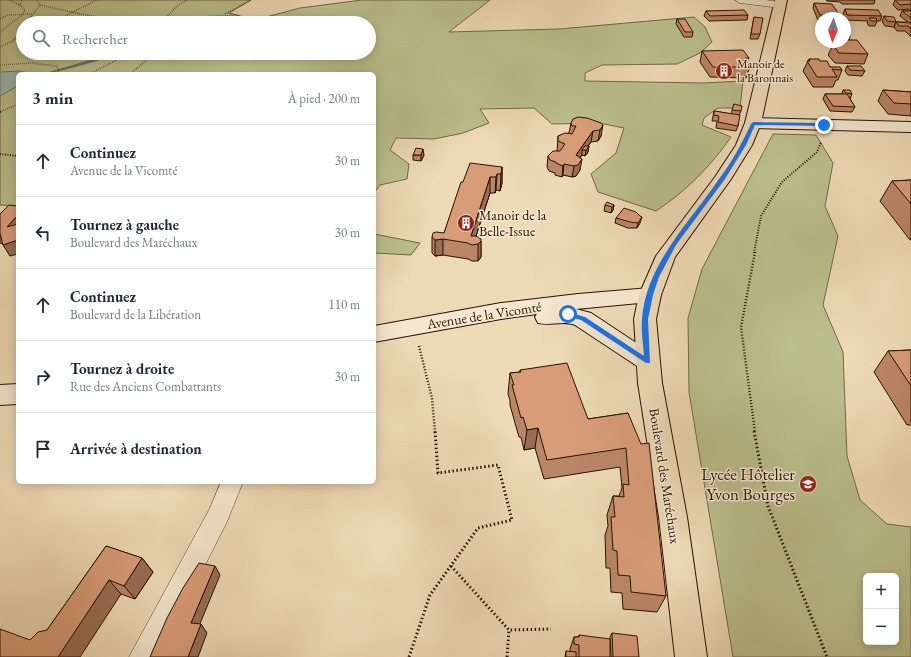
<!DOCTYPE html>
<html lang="fr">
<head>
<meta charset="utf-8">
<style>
  :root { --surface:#fff; --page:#f6f6f7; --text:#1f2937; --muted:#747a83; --line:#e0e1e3 }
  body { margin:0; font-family:"EB Garamond",serif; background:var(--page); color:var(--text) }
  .controls { position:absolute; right:12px; bottom:12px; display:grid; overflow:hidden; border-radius:6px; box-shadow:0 2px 10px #0003 }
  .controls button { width:36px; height:36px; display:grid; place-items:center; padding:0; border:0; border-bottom:1px solid var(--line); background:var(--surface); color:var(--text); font:20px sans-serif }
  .compass { position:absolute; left:815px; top:12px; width:36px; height:36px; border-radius:50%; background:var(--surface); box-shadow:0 2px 10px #0003; rotate:183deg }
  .stop { position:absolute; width:12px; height:12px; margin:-9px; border:3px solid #1a73e8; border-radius:50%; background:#fff }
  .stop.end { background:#1a73e8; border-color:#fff; box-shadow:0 1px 4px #0008 }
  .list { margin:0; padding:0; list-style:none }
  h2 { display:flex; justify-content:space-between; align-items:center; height:52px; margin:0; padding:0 16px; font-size:17px }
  h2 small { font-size:13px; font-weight:400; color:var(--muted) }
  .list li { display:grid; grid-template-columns:26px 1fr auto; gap:12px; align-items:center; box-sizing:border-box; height:72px; padding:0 16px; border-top:1px solid var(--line) }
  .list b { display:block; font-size:15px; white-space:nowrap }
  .list p { margin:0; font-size:13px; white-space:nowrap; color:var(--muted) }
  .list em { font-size:13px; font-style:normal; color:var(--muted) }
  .icon { flex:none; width:22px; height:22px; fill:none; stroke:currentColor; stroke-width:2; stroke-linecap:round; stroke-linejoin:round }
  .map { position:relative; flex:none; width:911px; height:657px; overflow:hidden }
  .search { position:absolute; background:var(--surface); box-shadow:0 2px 10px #0003; left:16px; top:16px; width:360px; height:44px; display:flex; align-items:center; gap:10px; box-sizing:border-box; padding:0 14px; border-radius:22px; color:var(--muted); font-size:15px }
  .panel { position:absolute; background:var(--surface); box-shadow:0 2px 10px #0003; left:16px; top:72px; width:360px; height:412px; border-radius:6px }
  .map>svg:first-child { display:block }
  .green { fill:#bbbf8d; stroke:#716946; fill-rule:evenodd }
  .water { fill:#9abab3; stroke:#6c776b }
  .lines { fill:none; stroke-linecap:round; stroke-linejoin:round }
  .stream { fill:#6c776b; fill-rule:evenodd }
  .minor-casing { stroke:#59452e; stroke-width:1 }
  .secondary-casing { stroke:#271300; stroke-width:2 }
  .primary-casing { stroke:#271300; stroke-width:2 }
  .path-far3 { stroke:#271300; stroke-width:1.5; stroke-dasharray:0.5 1.5; stroke-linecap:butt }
  .path-far2 { stroke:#271300; stroke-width:2; stroke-dasharray:1 1.5; stroke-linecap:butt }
  .path-far1 { stroke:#271300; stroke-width:2.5; stroke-dasharray:1 2; stroke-linecap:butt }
  .path { stroke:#271300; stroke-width:3; stroke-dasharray:1.5 2.5; stroke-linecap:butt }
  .minor { fill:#f4e7d0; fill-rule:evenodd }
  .secondary { fill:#f4e7d0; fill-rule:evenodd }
  .primary { fill:#eedab7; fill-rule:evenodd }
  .wall { fill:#ba8668; stroke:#271300 }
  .shaded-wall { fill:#976d55; stroke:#271300 }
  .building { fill:#d89c79; stroke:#271300 }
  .route { fill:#1a73e8 }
  .labels { text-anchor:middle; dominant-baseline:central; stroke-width:3; stroke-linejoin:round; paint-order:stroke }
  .far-poi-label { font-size:12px; fill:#271300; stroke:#f4e7d0; text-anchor:start }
  .poi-label { font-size:14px; fill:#271300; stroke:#f4e7d0; text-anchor:start }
  .street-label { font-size:14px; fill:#271300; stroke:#f4e7d0 }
  .near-poi-label { font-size:17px; fill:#271300; stroke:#f4e7d0; text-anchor:end }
</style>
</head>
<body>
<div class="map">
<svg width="911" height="657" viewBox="0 0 911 657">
  <rect width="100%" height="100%" fill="#eedab7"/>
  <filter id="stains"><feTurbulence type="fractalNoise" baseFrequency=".005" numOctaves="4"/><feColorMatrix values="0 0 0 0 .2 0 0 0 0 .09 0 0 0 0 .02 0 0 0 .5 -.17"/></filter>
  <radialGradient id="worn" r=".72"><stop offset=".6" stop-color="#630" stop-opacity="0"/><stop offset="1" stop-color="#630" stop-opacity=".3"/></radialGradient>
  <g class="green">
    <path d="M0 0H251L229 13 255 20 300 8 362 0H490L449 32 559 29 694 17 705 27 712 42 700 53 677 64 602 65 585 73V81L703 83 743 81 740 108H718L704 118 702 125 731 137C711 166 685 192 656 211L598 192 591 174 616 153 624 128 599 123 552 124 534 108 480 109 489 123 463 133 434 139 396 138 390 150 409 164 407 179 380 185 374 193V74H18V206L0 205ZM23 23H369V53H23Z"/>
    <path d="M773 134 816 135 833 163 825 206 838 236 823 305 843 352 847 456 860 500 887 524 911 527V657H733L689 392 688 318 702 269ZM866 576H896V642H866Z"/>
    <path d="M374 234 420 243 411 255 374 253Z"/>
  </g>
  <path class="water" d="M20 71 30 74H18V86L0 96V72Z"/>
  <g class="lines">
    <path class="stream" d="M103 53H108L97 61 49 74H42L93 59Z"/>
    <g class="minor-casing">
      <g id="minor">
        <path d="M735 0H766L784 3 785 5 780 8 740 3Z"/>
        <path d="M221 482H243L226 524 158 657H129L209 510Z"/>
      </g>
    </g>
    <g class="secondary-casing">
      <g id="secondary">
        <path d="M753 118 911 122V132L753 128 747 126 745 123 747 120Z"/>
        <path d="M650 288 657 290 661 295 657 300 650 302 576 309 591 313 656 356 659 362 656 368 648 371 640 368 575 325C563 320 551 326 538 323L535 317 537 314 501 319 374 342V326L501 303 578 294Z"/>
        <path d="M18 384V404L0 405V385Z"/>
      </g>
    </g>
    <g class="primary-casing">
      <path id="primary" d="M775 0H787L761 123 752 145 731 179 675 257 661 295 656 319 662 383 687 517 707 657H675L659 517 638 383 634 319 639 295 656 256 715 177 736 145 745 123Z"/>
    </g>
    <g class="path-far3">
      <path d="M37 0 40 5C60 9 80 15 100 17 146 22 192 17 238 15"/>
      <path d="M20 5 22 0"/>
      <path d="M225 14 251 0"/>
      <path d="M0 19 8 15 33 14"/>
      <path d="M26 23 40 5"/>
      <path d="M51 23 97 0"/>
      <path d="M161 23 177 6 187 0"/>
      <path d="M204 23 207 16"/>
      <path d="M0 32 22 15 25 10 20 5 9 0"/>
      <path d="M14 40 23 36"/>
      <path d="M0 47 13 41 23 27"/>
      <path d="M0 65 32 63 57 66 60 74"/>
      <path d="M89 74 131 53"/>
      <path d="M130 74 155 53"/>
      <path d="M0 112 18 104"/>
    </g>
    <g class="path-far2">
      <path d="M0 112 2 111"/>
      <path d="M0 154 18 156"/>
      <path d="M754 253 761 216 782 182 817 152 821 142"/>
    </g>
    <g class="path-far1">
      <path d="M755 252 741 327 755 432"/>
      <path d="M419 346 432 398 435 432"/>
    </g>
    <g class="path">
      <path d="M754 431 768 506 827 657"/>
      <path d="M451 566 509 630 551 629"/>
      <path d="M409 657 430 595 478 528 512 520 498 465 438 473 435 431"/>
      <path d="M507 657 509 630"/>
    </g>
    <use href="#minor" class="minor"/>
    <use href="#secondary" class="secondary"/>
    <use href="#primary" class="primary"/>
  </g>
  <g class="wall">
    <path d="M826 0H875L874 4H842L840 2 827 1Z"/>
    <path d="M895 0H911V9L898 10 893 5Z"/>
    <path d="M814 3 838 13 837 18H821V20H818L813 8Z"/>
    <path d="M845 9 882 16 880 21H877L875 26H869L867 23 868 21 845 20 843 14Z"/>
    <path d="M706 11 748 15 747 20 709 21 704 16Z"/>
    <path d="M902 11H911V37L905 31H897L894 27 896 22H908L900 16Z"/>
    <path d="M884 16 896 22 894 27 885 26 882 21Z"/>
    <path d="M754 17 760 34 758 39H750Z"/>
    <path d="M677 19 693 32 692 37H684L676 24Z"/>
    <path d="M845 28 850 36 849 40 868 54 864 64 835 63 828 55 833 45 837 44 838 42H845Z"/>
    <path d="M702 51 749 58 747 62 750 67 746 78 710 77 700 62Z"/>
    <path d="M809 59 820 61 830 67 842 70 838 80H836L833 87H813L803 71Z"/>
    <path d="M847 66 865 71 862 76 848 75 845 71Z"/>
    <path d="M843 90 852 94 850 99 855 107 852 112 830 111 823 99 825 94H842Z"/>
    <path d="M883 90 911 92V116L888 114 878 101Z"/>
    <path d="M734 104 741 111 739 115 738 126 736 131 716 128 717 121H712L714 111 731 114Z"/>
    <path d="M571 123H601V136L598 141 591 142 588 146H589L588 152 585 156 582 155 580 158V170L576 176 572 177 563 175 562 177 555 175V173L549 171 547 167 548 156 557 151 558 136 569 133Z"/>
    <path d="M413 155H424L421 161 413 160Z"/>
    <path d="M502 167V183L500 191 496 190 495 193H490L476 236 481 241V257L478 261H472L468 259 443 255 435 256 432 253V237L444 233 463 182Z"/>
    <path d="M911 180V240H910L880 201 892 181Z"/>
    <path d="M605 205H614L613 210 611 213 604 211Z"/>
    <path d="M0 214 10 256 3 244 0 243Z"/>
    <path d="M616 218 640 223 637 228H628L615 223Z"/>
    <path d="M911 350V425H907L874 372 888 351Z"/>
    <path d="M520 370 588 419 628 413 666 596 657 612 623 609 622 593 611 592 610 568H606L605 535 608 526 607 515 613 496H619L622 488 620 467 544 479 535 448 524 450 521 437H519L510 405V400L508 394 510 373 520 372Z"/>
    <path d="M106 546 142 558 153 572 135 599 121 594 30 640 47 630Z"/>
    <path d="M612 633 639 657H611L610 637Z"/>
    <path d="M579 635 610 657H565L566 651 570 652V649L574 637H578Z"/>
  </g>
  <g class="shaded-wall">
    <path d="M603 125 601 136 598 141 600 130Z"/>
    <path d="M593 131 591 142 585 150H582V155L574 166 576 155Z"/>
    <path d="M589 146 588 152 585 156 586 150Z"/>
    <path d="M423 149 424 155 421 161V155Z"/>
    <path d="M582 159 580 170 576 176 572 177 574 166Z"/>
    <path d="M564 164 563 175 562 177 563 166Z"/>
    <path d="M502 167V183L500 191 501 174Z"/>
    <path d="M497 174 496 190 495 193 496 177Z"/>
    <path d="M490 177V193L473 245 471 236Z"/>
    <path d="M614 205 613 210 611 213 612 207Z"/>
    <path d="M18 215V234L7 227Z"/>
    <path d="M642 217 640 223 637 228 638 223Z"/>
    <path d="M443 239V255L435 256V240Z"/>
    <path d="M18 240V254L10 256 3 245Z"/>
    <path d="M481 241V257L478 261V244Z"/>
    <path d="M538 428 535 448 524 450 527 430Z"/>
    <path d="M142 558 153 572 135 599 124 586Z"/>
    <path d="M215 566 220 575 197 631 191 623Z"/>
    <path d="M109 580 121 594 80 657H58Z"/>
    <path d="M201 624 207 633 198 657H188Z"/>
  </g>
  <g class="building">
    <path d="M895 0H911V4L900 5Z"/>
    <path d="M814 3 832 4 838 13H836L837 16 820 15Z"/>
    <path d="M845 9 878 10 882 16 847 15Z"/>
    <path d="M744 10 748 15 710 16 706 11Z"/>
    <path d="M902 11H911V18Z"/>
    <path d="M884 16 894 17 896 22 887 21Z"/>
    <path d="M754 17 763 18 760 34H751Z"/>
    <path d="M869 18H876L877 21H871Z"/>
    <path d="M677 19H685L693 32H685Z"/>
    <path d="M896 22 911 23V30L908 26H899Z"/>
    <path d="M845 28 850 36H845Z"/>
    <path d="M845 40H857L868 54 839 53 833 45 842 44 840 42H845Z"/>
    <path d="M743 50 749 58H745L748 63H751L750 67H713L702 51Z"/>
    <path d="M809 59H819L820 61H827L830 67H840L842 70 832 69 837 77H817L807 61H810Z"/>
    <path d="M847 66H861L865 71 850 70Z"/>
    <path d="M843 90H850L852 94 846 93Z"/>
    <path d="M883 90 911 92V104L894 103Z"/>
    <path d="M825 94H847L855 107 833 106Z"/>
    <path d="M734 104 742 106 741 111 732 110Z"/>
    <path d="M714 111 740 115 738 126 718 122 719 116 714 115Z"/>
    <path d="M578 117 587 118 601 123 603 125 600 130 593 131 576 155 582 159 578 165 574 166 564 164 563 166 556 163V162L550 160 548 156 553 151H560L565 144 558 141V136L565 133 572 134 576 126H572L571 123 573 119Z"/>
    <path d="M585 146H589L586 150H582Z"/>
    <path d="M416 148 423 149 421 155H413Z"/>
    <path d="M470 163 502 167 501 174H497L496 177H490L471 236H476L481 239V241L478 244 472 245 468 243 443 239 435 240 432 237 433 233 436 232 444 233 461 182H463Z"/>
    <path d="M911 180V204L892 181Z"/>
    <path d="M607 202 614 205 612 207 605 205Z"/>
    <path d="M9 205 18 206V215L7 227 18 224V240L3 245 0 233V214Z"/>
    <path d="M624 208 636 212 640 216 642 217 638 223 630 222 616 218Z"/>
    <path d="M911 350V386L888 351Z"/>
    <path d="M567 363 588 419 628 413 641 444 649 443 666 596 631 592 630 576 618 575 617 551 613 550 611 517H615L613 496 624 497 623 484 629 485 626 448 547 460 538 428 527 430 523 417 521 418 512 385H514L510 373 521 372 520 370Z"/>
    <path d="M106 546 142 558 124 586 109 580 58 657H0V629L30 640 38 632 47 630Z"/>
    <path d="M199 563 215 566 191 623 201 624 188 657H150L167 618 183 588Z"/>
    <path d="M612 633 637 636 639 657H613Z"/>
    <path d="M579 635 610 639V657H579V645L574 644V637H579Z"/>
    <path d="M566 651 576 652V657H566Z"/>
  </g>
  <path class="route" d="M753 122 824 123 827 125 824 126 755 125 746 145 725 179 676 245 659 277 653 295 648 319 650 363H646L581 320 566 316V313L568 312 585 317 644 356C643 344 641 331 642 319 646 264 690 222 719 179 732 162 742 143 751 124Z"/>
  <defs>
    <g id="building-disc" transform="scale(0.9)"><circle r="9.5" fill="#8f2418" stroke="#f4e7d0"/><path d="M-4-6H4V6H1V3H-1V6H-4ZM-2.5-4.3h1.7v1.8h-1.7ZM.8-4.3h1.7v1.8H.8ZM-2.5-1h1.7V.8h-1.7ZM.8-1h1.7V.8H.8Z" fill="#fff"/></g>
    <g id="school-disc" transform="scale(0.9)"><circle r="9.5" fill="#8f2418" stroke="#f4e7d0"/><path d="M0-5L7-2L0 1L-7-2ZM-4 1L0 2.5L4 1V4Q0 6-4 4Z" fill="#fff"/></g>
  </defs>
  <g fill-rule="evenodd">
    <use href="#building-disc" x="724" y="71"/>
    <use href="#building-disc" x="466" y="223"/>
    <use href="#school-disc" x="808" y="484"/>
  </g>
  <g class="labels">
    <g class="far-poi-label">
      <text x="737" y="64">Manoir de<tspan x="737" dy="14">la Baronnais</tspan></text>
    </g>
    <g class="poi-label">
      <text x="479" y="215">Manoir de la<tspan x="479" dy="16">Belle-Issue</tspan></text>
    </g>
    <g class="street-label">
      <text transform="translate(484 315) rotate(-9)">Avenue de la Vicomté</text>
      <text transform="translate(665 476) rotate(81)">Boulevard des Maréchaux</text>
    </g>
    <g class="near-poi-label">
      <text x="795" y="474">Lycée Hôtelier<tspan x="795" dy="20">Yvon Bourges</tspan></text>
    </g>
  </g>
  <rect width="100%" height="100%" filter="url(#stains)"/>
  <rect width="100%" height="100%" fill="url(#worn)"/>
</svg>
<div class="controls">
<button>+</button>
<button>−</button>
</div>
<svg class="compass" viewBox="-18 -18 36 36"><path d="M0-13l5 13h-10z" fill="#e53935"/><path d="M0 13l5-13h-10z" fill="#747a83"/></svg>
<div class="stop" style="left:568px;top:314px"></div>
<div class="stop end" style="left:824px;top:125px"></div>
<div class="search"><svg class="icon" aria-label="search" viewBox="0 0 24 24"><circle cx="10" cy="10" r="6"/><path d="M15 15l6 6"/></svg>Rechercher</div>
<section class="panel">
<h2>3 min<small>À pied · 200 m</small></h2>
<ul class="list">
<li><svg class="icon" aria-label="ahead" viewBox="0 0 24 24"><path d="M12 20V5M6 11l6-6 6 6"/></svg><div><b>Continuez</b><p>Avenue de la Vicomté</p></div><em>30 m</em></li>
<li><svg class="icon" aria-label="left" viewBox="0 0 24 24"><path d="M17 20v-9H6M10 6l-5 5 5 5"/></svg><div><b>Tournez à gauche</b><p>Boulevard des Maréchaux</p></div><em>30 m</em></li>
<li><svg class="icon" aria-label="ahead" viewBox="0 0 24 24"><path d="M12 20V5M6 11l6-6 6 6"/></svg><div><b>Continuez</b><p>Boulevard de la Libération</p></div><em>110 m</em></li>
<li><svg class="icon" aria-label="right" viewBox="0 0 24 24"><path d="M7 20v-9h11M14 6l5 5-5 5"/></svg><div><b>Tournez à droite</b><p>Rue des Anciens Combattants</p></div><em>30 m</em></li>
<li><svg class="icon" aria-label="arrive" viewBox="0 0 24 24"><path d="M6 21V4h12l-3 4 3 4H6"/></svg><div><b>Arrivée à destination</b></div></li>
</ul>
</section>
</div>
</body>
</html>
